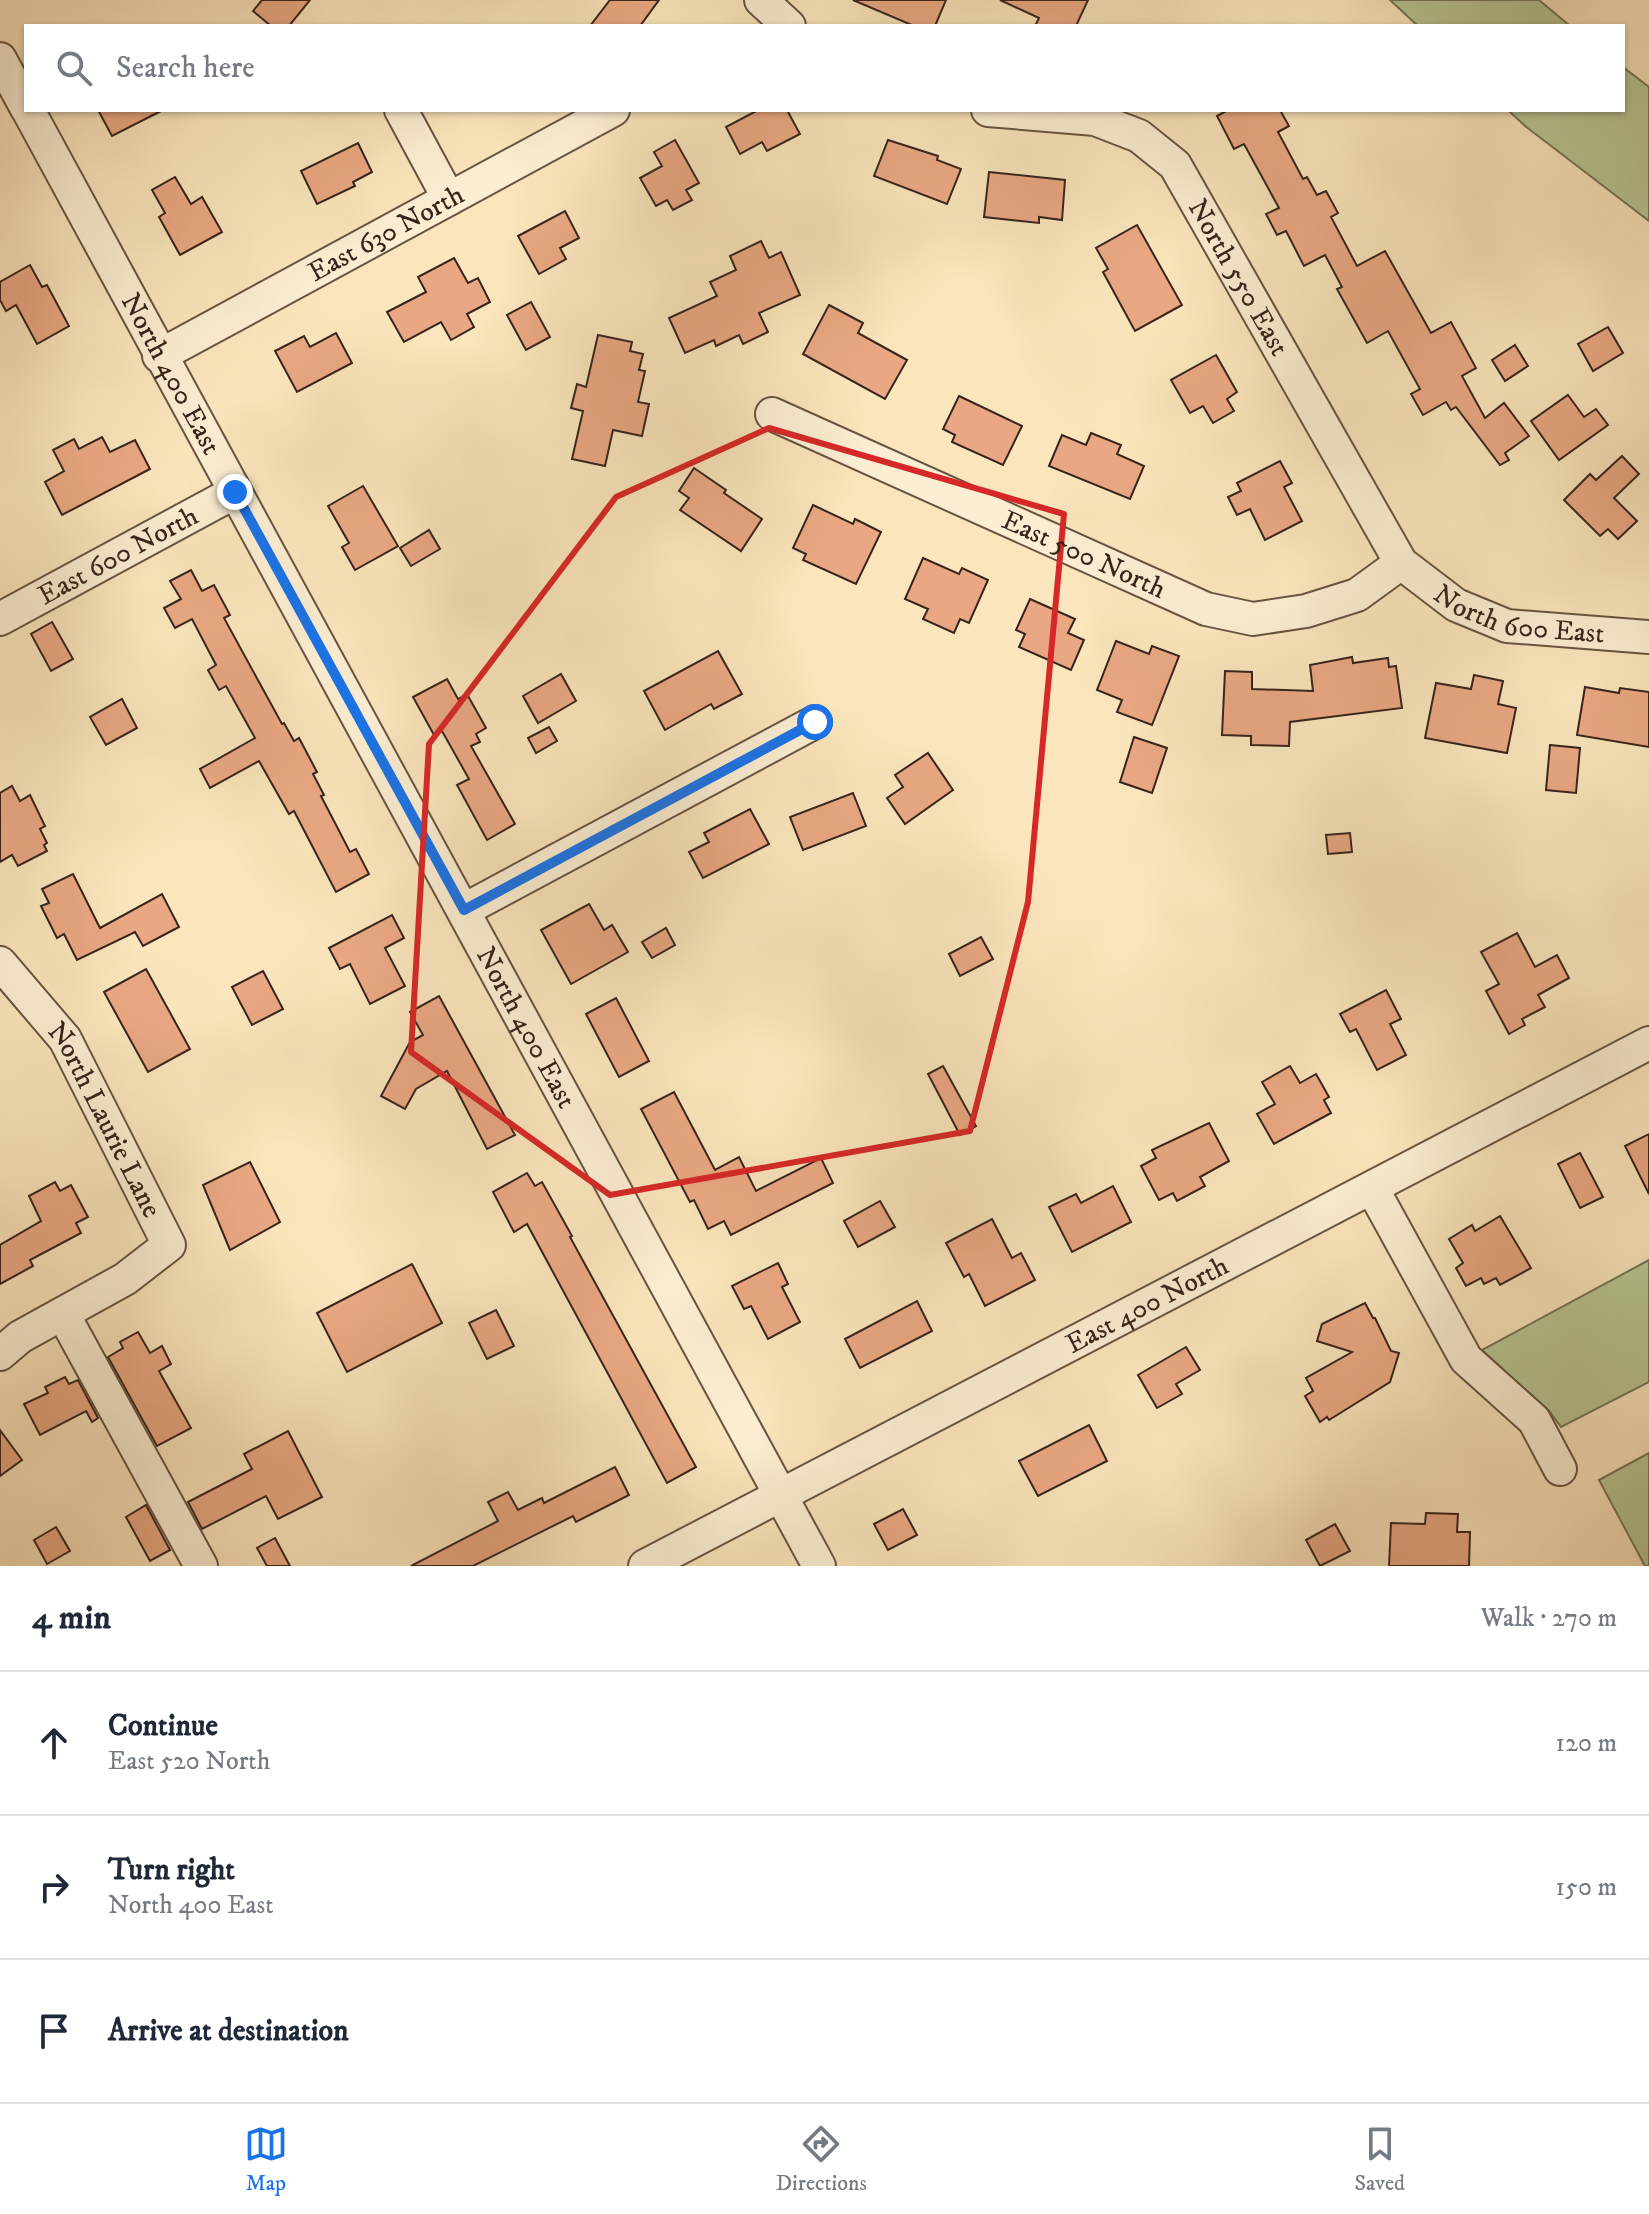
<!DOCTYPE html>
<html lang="en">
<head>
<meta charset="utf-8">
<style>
  :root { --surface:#fff; --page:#f2f2f3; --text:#1f2937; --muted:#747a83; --line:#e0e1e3; --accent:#1a73e8 }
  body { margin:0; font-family:"IM FELL DW Pica",serif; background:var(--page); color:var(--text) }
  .stop { position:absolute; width:24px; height:24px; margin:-18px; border:6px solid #1a73e8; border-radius:50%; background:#fff }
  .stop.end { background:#1a73e8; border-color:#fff; box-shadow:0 2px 8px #0008 }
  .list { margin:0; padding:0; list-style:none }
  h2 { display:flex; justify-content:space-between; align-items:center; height:104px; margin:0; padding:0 32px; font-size:34px }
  h2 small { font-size:26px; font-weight:400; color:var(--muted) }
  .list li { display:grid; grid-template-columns:52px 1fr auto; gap:24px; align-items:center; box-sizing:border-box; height:144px; padding:0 32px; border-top:2px solid var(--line) }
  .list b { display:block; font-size:30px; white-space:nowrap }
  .list p { margin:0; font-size:26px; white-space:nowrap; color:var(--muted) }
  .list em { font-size:26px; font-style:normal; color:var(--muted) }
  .icon { flex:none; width:44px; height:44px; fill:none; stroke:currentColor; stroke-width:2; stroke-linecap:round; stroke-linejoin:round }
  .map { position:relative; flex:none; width:1649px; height:1566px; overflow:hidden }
  .search { position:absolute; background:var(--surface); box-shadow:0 2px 6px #0004; left:24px; right:24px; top:24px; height:88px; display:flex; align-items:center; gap:20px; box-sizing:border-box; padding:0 28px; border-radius:0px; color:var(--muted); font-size:30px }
  .sheet { height:536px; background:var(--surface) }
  nav { display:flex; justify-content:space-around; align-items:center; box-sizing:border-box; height:112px; border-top:2px solid var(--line); background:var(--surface); font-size:22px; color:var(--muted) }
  nav a { display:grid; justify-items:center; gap:4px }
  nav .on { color:var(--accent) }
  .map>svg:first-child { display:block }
  .green { fill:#b8c695; stroke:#787558; stroke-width:2 }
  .building { fill:#e9a883; stroke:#37241a; stroke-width:2 }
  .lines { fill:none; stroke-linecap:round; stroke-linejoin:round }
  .minor-casing { stroke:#685442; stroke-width:36 }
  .minor { stroke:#fceed3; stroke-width:32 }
  .route { stroke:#1a73e8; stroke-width:10 }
  .marked { fill:none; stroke:#d62828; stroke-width:6; stroke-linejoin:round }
  .labels { text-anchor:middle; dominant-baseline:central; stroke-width:8; stroke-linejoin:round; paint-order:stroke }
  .street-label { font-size:28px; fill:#37241a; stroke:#fceed3 }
</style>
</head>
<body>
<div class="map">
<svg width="1649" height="1566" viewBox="0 0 1649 1566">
  <rect width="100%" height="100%" fill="#fae5bc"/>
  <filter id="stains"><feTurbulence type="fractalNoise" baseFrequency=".0025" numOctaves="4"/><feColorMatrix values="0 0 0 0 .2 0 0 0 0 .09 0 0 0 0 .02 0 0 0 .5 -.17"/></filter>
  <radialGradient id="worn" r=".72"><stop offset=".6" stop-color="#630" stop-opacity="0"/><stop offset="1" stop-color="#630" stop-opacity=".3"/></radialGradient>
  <g class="green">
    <path d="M1390 0H1539L1570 26H1418Z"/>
    <path d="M1623 67 1649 87V221L1525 126 1508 110H1623Z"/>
    <path d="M1649 1260V1382L1561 1427 1550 1412 1482 1350Z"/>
    <path d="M1649 1453V1566H1645L1599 1480Z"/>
  </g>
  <g class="building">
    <path d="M262 0H310L289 26H271L253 11Z"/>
    <path d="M610 0H659L640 26H590Z"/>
    <path d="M853 0H946L935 26H914Z"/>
    <path d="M1000 0H1088L1076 26H1035L1039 18Z"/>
    <path d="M98 110H163L112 136Z"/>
    <path d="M758 110H787L800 134 767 151 762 142 740 154 726 127Z"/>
    <path d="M1228 110H1280L1289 126 1278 132 1303 179 1307 177 1317 195 1326 191 1338 213 1331 217 1357 266 1385 251 1431 333 1451 322 1476 368 1462 376 1485 418 1504 403 1529 436 1505 453 1509 460 1500 465 1456 407 1451 410 1446 402 1423 415 1411 394 1420 389 1388 331 1367 343 1337 289 1342 287 1325 255 1304 266 1286 231 1277 235 1266 214 1279 208 1244 144 1234 149 1217 116Z"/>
    <path d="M675 140 699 183 686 190 692 200 673 210 667 200 656 206 640 178 662 166 654 152Z"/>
    <path d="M888 140 938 156 937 160 961 169 947 204 874 176Z"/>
    <path d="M358 143 372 172 353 182 355 186 317 204 301 171Z"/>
    <path d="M989 172 1065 180 1062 220 1039 217V223L984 217Z"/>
    <path d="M175 177 191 204 202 197 222 232 180 255 159 217 165 213 152 190Z"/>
    <path d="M565 211 579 238 560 248 566 259 539 274 518 236Z"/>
    <path d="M1137 225 1182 305 1135 331 1103 272 1108 269 1096 248Z"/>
    <path d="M761 241 769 258 781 252 800 295 759 313 768 332 743 344 739 335 716 346 714 340 685 353 669 318 717 296 710 282 736 270 730 256Z"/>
    <path d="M454 258 468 283 478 278 490 302 467 314 474 327 451 340 441 322 404 342 387 312 426 292 418 277Z"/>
    <path d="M30 265 42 287 47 285 69 326 37 344 16 305 6 311 0 300V282Z"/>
    <path d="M531 302 550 337 526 350 507 315Z"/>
    <path d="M829 305 863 323 858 333 907 360 885 399 803 354Z"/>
    <path d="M1608 327 1623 353 1593 371 1578 344Z"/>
    <path d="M336 333 352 363 297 392 275 351 304 336 310 347Z"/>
    <path d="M598 335 632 342 630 351 643 354 639 370 645 371 638 402 649 404 642 436 613 430 605 466 572 459 583 411 571 408 577 384 586 387Z"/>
    <path d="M1515 345 1528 366 1505 381 1492 360Z"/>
    <path d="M1216 355 1237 392 1227 399 1234 411 1213 423 1203 406 1190 413 1171 380Z"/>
    <path d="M1568 395 1584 417 1596 409 1608 425 1559 460 1531 421Z"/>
    <path d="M959 396 1022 426 1003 465 952 442 955 435 943 429Z"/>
    <path d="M1091 433 1121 445 1117 454 1144 466 1130 499 1049 466 1062 435 1086 445Z"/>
    <path d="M102 437 110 452 135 440 150 469 62 515 45 482 64 471 53 450 74 439 79 449Z"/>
    <path d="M1622 456 1639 474 1614 498 1637 521 1618 539 1608 529 1600 536 1564 500 1590 474 1596 480Z"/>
    <path d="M1280 461 1292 483 1284 487 1302 521 1265 540 1250 509 1237 515 1228 497 1241 491 1237 483Z"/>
    <path d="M694 468 726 490 724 493 762 519 741 551 680 510 689 498 679 491Z"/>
    <path d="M363 486 398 546 355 570 342 547 349 543 328 506Z"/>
    <path d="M813 505 853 524 855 519 881 532 856 584 803 560 806 554 793 548Z"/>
    <path d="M429 530 440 549 411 566 400 548Z"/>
    <path d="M923 558 959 574 962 568 988 580 969 623 960 619 954 633 923 619 928 609 905 599Z"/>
    <path d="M191 570 202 591 214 585 230 615 224 618 282 724 284 723 294 741 299 738 317 772 313 774 324 795 321 796 350 852 356 849 369 874 336 892 294 811 289 814 259 761 210 788 200 769 255 738 226 686 219 690 208 670 216 665 192 619 175 628 164 608 181 599 170 581Z"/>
    <path d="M1030 599 1075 619 1068 633 1084 640 1071 670 1019 647 1025 634 1016 630Z"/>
    <path d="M52 622 73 659 51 671 31 634Z"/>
    <path d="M1116 641 1149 654 1152 646 1179 656 1152 725 1117 712 1122 700 1097 690Z"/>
    <path d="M718 651 742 694 714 709 711 704 665 730 644 691Z"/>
    <path d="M1352 657 1353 663 1388 658 1389 667 1396 666 1402 708 1290 722 1289 746 1251 745V736L1222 735 1225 671 1252 672V689L1313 691 1310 665Z"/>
    <path d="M561 674 576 701 538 723 523 696Z"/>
    <path d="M1474 675 1503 681 1498 704 1516 708 1507 753 1425 738 1436 683 1471 689Z"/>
    <path d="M447 679 458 699 467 694 486 728 476 734 480 742 471 746 515 824 487 840 457 785 469 779 442 731 434 735 413 697Z"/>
    <path d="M1585 687 1619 693 1620 688 1649 692V747L1577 735Z"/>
    <path d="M122 699 137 728 106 745 90 717Z"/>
    <path d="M549 727 557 741 536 753 528 738Z"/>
    <path d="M1134 737 1167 748 1152 793 1120 782Z"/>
    <path d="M1550 745 1580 748 1576 793 1546 790Z"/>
    <path d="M928 753 953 790 905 824 887 798 903 787 895 775Z"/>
    <path d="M12 786 20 801 30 795 45 826 40 829 47 843 44 845 47 851 18 866 12 855 0 862V793Z"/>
    <path d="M853 793 866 826 803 850 790 817Z"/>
    <path d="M750 809 769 844 703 878 689 852 709 842 704 833Z"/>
    <path d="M1350 833 1352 852 1328 854 1326 835Z"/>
    <path d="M73 874 100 928 162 894 179 927 143 946 135 932 77 960 64 934 57 938 41 906 49 903 42 889Z"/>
    <path d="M589 904 604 930 612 925 628 952 571 984 541 930Z"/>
    <path d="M392 915 404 938 385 948 405 986 370 1004 350 964 340 969 329 948Z"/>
    <path d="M666 928 675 945 652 958 642 942Z"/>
    <path d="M1517 933 1535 967 1557 955 1569 978 1538 995 1545 1007 1522 1019 1525 1025 1509 1034 1486 991 1499 984 1481 952Z"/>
    <path d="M981 937 993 959 960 976 949 954Z"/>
    <path d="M146 969 190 1049 148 1072 104 992Z"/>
    <path d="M263 971 283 1009 252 1025 232 987Z"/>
    <path d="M1386 990 1401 1019 1390 1024 1406 1055 1377 1070 1356 1029 1350 1032 1340 1014Z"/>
    <path d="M439 996 515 1135 487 1149 447 1071 416 1089 405 1109 381 1096 410 1042 423 1035 410 1012Z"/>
    <path d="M616 998 649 1061 619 1077 586 1014Z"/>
    <path d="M943 1066 976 1126 960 1135 928 1074Z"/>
    <path d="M1290 1066 1300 1083 1316 1074 1329 1097 1324 1100 1331 1113 1274 1144 1257 1114 1275 1104 1262 1082Z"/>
    <path d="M674 1092 715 1170 739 1157 756 1191 821 1158 833 1183 731 1235 724 1221 708 1229 694 1200 690 1202 641 1109Z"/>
    <path d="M1209 1123 1229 1161 1200 1177 1205 1186 1177 1201 1173 1193 1159 1200 1141 1166 1156 1158 1152 1150Z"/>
    <path d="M1649 1134V1194L1625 1146Z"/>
    <path d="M1580 1153 1603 1197 1580 1208 1558 1164Z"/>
    <path d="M250 1162 280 1222 230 1250 203 1185Z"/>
    <path d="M527 1173 535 1186 542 1182 572 1236 570 1237 696 1467 667 1483 527 1224 514 1232 493 1192Z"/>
    <path d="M55 1182 60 1191 71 1185 88 1217 76 1223 81 1233 30 1260 33 1266 0 1284V1245L41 1221 29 1196Z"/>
    <path d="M1113 1186 1131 1222 1072 1252 1049 1207 1076 1194 1081 1203Z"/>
    <path d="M880 1201 895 1227 858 1247 844 1221Z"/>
    <path d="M1500 1216 1531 1268 1500 1285 1496 1278 1484 1284 1481 1278 1466 1286 1456 1268 1463 1263 1449 1239 1472 1225 1475 1231Z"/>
    <path d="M992 1219 1012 1258 1021 1253 1035 1280 985 1306 969 1274 964 1277 946 1243Z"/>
    <path d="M778 1263 788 1284 782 1287 800 1322 768 1339 751 1306 744 1309 732 1286Z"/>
    <path d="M412 1264 442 1323 347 1372 317 1313Z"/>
    <path d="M917 1301 932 1331 860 1368 845 1339Z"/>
    <path d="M1365 1303 1373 1318H1375L1391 1351 1399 1353 1390 1382 1329 1420 1327 1417 1320 1422 1305 1396 1313 1391 1306 1378 1352 1352 1317 1341 1322 1324Z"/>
    <path d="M496 1310 514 1346 487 1359 469 1323Z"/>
    <path d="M138 1332 150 1353 162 1346 171 1364 159 1371 191 1428 157 1446 108 1357 123 1348 120 1342Z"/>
    <path d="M1186 1347 1200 1370 1176 1384 1182 1394 1157 1408 1138 1375Z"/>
    <path d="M65 1377 69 1384 78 1380 98 1418 92 1422 86 1411 40 1435 24 1404 48 1393 45 1387Z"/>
    <path d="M1089 1425 1107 1461 1038 1496 1019 1461Z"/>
    <path d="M0 1430 22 1460 0 1476Z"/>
    <path d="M288 1431 322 1497 278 1519 266 1496 202 1529 188 1502 252 1469 244 1454Z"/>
    <path d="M615 1467 629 1495 576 1522 573 1516 473 1566H411L498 1521 488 1502 508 1492 518 1510 542 1498 544 1503Z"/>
    <path d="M146 1505 170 1550 150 1561 126 1517Z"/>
    <path d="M903 1509 917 1535 888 1550 874 1524Z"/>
    <path d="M1426 1513 1458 1514 1457 1532H1470L1469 1566H1389L1391 1523 1425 1524Z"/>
    <path d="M1335 1524 1350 1551 1320 1566 1306 1540Z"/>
    <path d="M56 1527 70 1551 47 1564 34 1540Z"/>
    <path d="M275 1538 290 1566H267L257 1548Z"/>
  </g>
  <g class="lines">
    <g class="minor-casing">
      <g id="minor">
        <path d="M761 0 789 26"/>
        <path d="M0 59 26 107"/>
        <path id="s1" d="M28 110 819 1566"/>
        <path d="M401 110 449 199"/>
        <path id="s2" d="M988 110 1095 119 1139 136 1175 165 1401 563 1456 605 1507 626 1649 637"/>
        <path id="s3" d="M159 356 613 110"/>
        <path id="s4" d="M772 414 1206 609 1253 619 1306 611 1357 595 1401 563"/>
        <path id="s5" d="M0 619 235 492"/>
        <path d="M464 910 815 722"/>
        <path id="s6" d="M0 963 65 1039 169 1245 125 1279 20 1337 0 1354"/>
        <path d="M1372 1188 1466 1359 1534 1420 1560 1469"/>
        <path d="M63 1314 201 1566"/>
        <path id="s7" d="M645 1566 1649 1043"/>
      </g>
    </g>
    <use href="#minor" class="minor"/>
  </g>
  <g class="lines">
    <path class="route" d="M235 492 464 910 815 722"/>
  </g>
  <path class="marked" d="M769 428 1064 514 1028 902 970 1131 610 1195 411 1052 429 744 616 497Z"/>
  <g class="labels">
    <g class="street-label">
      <text stroke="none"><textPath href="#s3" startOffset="258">East 630 North</textPath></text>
      <text stroke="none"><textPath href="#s2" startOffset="330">North 550 East</textPath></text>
      <text stroke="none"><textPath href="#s1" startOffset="300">North 400 East</textPath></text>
      <text stroke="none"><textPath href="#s4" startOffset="342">East 500 North</textPath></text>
      <text stroke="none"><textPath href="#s5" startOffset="134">East 600 North</textPath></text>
      <text stroke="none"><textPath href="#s2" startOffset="792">North 600 East</textPath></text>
      <text stroke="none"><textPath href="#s1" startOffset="1044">North 400 East</textPath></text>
      <text stroke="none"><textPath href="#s6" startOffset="190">North Laurie Lane</textPath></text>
      <text stroke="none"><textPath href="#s7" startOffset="566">East 400 North</textPath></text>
    </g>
  </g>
  <rect width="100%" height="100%" filter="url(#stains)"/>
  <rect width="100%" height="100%" fill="url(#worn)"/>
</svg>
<div class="stop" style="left:815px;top:722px"></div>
<div class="stop end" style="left:235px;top:492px"></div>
<div class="search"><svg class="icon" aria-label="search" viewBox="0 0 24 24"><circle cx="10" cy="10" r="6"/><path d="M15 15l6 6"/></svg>Search here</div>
</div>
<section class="sheet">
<h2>4 min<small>Walk · 270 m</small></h2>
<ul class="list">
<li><svg class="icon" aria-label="ahead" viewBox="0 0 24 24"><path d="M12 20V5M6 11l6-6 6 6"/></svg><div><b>Continue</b><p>East 520 North</p></div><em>120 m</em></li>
<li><svg class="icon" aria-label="right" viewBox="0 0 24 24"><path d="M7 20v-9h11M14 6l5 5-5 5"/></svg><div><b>Turn right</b><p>North 400 East</p></div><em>150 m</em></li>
<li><svg class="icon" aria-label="arrive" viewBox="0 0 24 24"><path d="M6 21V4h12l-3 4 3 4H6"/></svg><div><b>Arrive at destination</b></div></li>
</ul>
</section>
<nav>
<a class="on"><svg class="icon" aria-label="map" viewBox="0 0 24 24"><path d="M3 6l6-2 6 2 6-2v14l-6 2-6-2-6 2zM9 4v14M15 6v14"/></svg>Map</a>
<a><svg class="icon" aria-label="directions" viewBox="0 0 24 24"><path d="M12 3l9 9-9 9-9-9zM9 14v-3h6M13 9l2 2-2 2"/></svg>Directions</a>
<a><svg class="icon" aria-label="saved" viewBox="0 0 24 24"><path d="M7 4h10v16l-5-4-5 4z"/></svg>Saved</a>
</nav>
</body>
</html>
